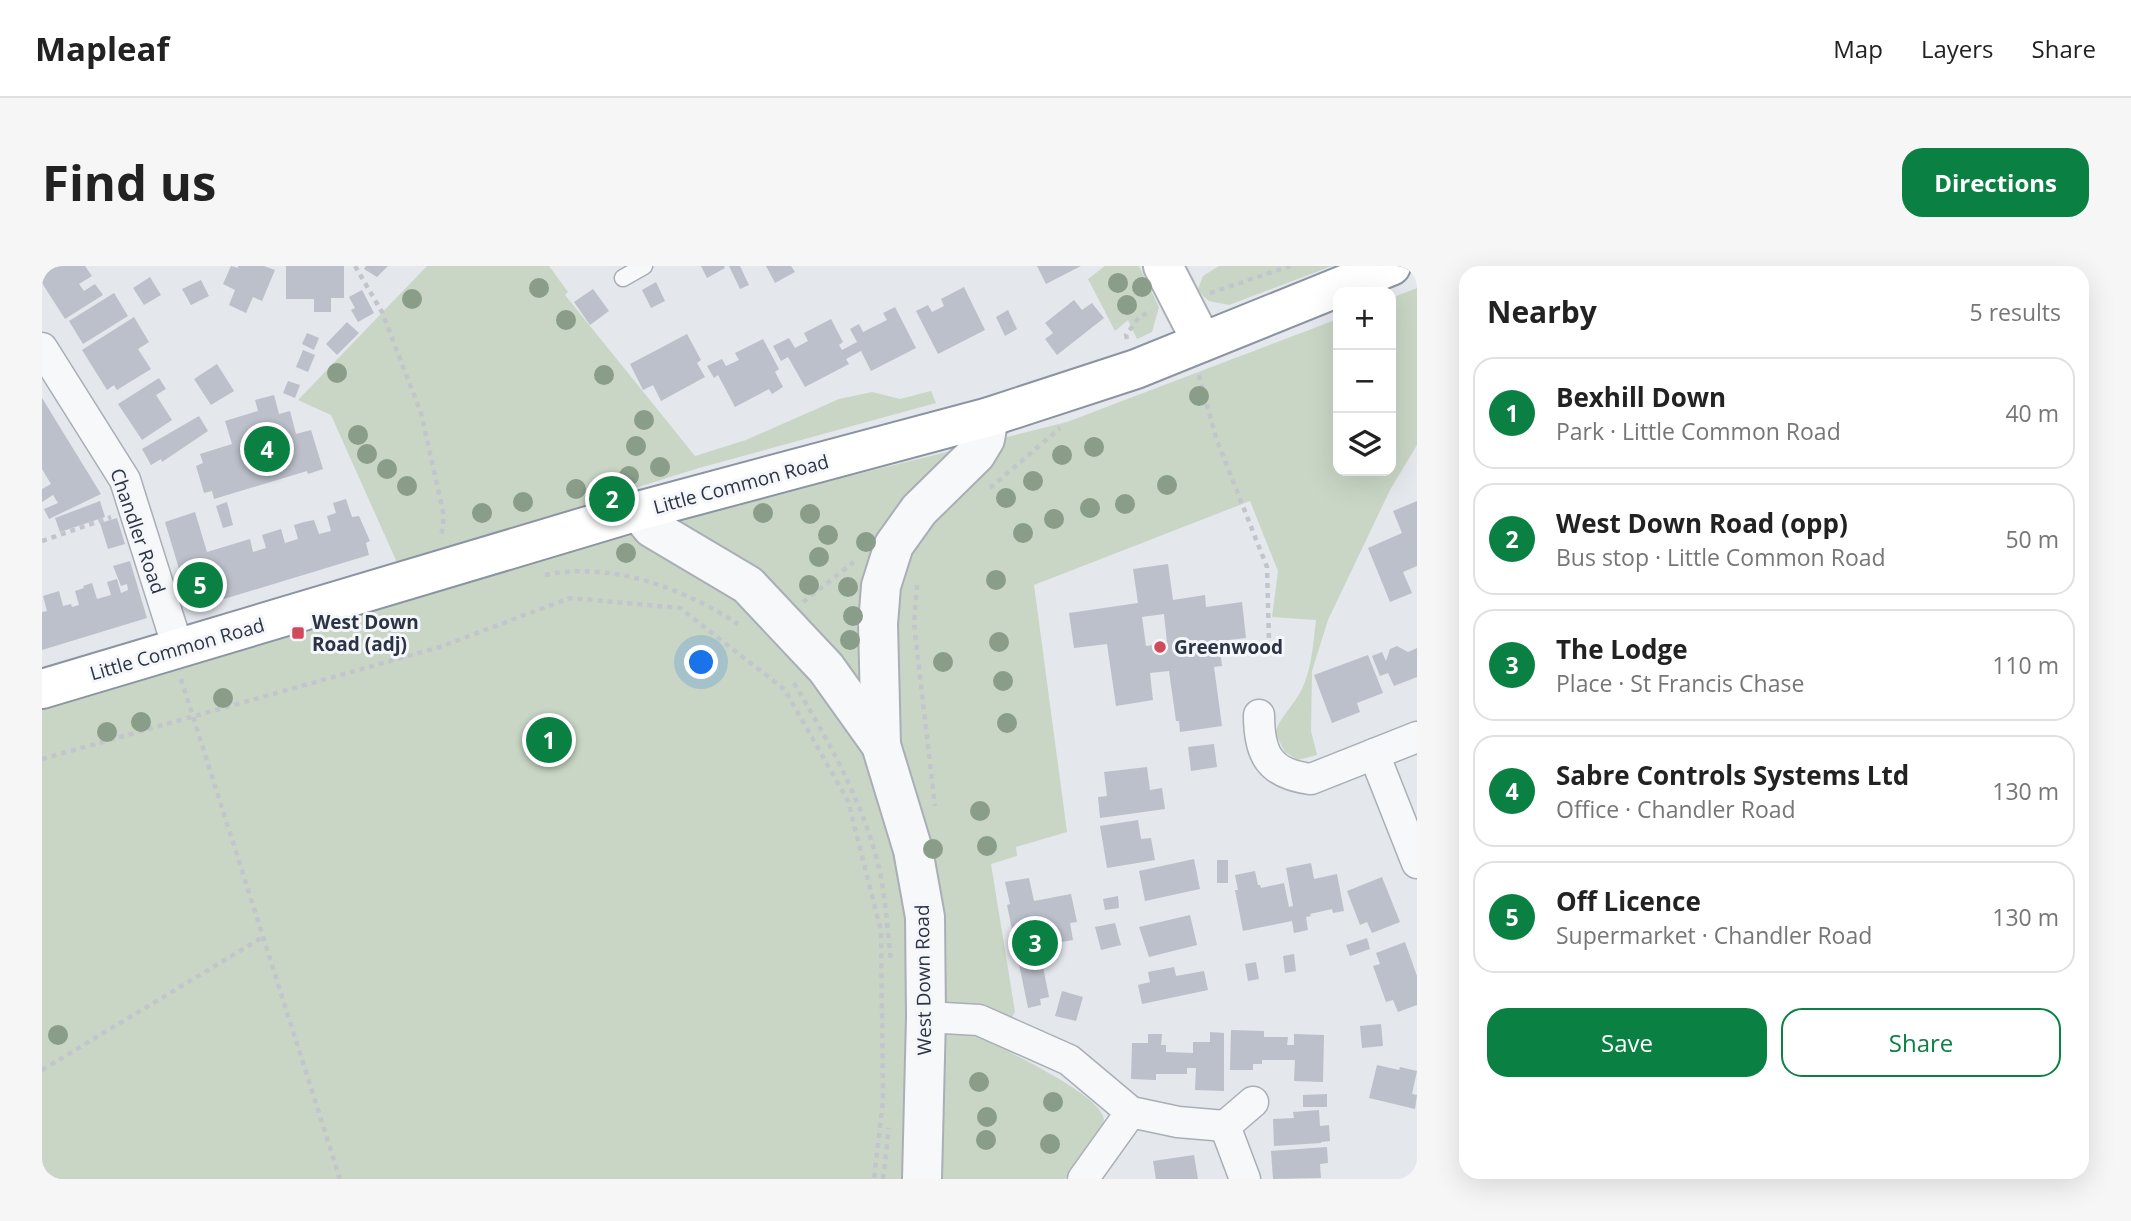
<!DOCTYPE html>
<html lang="en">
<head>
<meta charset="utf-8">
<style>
  :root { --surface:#fff; --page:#f6f6f6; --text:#222; --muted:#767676; --line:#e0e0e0; --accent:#0b8043 }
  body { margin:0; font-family:"Open Sans",sans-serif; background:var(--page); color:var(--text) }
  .controls { position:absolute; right:21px; top:21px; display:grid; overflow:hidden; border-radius:14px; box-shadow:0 7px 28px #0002 }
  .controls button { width:63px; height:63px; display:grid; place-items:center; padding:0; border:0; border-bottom:2px solid var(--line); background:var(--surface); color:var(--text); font:35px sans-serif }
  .you { position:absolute; left:660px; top:397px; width:24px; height:24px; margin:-18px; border:5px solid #fff; border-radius:50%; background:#1a73e8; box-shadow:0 0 0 10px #1a73e833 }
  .badge { display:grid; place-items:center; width:46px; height:46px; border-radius:50%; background:var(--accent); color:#fff; font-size:23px; font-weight:700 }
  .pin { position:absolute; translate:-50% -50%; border:4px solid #fff; box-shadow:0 2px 7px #0006 }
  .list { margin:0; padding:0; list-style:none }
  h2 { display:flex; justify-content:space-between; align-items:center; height:91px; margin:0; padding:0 28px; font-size:30px }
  h2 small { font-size:23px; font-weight:400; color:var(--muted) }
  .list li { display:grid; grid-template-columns:46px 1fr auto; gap:21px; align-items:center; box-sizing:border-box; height:112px; margin:0 14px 14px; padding:0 14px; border:2px solid var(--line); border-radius:21px }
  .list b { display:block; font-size:26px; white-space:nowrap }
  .list p { margin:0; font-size:23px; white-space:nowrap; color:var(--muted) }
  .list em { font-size:23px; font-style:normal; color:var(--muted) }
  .actions { display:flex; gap:14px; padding:21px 28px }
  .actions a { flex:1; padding:16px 0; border:2px solid var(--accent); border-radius:21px; text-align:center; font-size:24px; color:var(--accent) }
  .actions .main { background:var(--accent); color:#fff }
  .icon { flex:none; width:38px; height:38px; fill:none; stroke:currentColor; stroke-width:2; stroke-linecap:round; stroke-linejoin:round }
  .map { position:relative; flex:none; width:1375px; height:913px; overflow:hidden; border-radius:21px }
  header { display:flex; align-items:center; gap:42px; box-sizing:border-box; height:98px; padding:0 35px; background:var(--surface); border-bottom:2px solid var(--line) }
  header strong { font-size:33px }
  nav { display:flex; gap:38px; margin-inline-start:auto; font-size:24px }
  .intro { display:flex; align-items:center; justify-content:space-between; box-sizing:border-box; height:168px; padding:0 42px }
  h1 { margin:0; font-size:49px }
  .button { padding:18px 32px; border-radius:21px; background:var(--accent); color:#fff; font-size:24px; font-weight:700 }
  main { display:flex; gap:42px; padding:0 42px }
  aside { flex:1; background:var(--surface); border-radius:21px; box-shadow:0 7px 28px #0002 }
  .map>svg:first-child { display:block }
  .green { fill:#c9d6c5 }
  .building { fill:#bbc0ca; fill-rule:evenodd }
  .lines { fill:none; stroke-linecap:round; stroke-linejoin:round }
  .service-casing { stroke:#a9aeb7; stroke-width:19 }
  .minor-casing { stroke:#a9aeb7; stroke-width:33 }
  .tertiary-casing { stroke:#a9aeb7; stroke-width:42 }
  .secondary-casing { stroke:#a9aeb7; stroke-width:42 }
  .trunk-casing { stroke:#8b94a3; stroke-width:42 }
  .path { stroke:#c2c5cb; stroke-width:4.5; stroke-dasharray:5 5; stroke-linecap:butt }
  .service { stroke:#f7f8fa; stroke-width:16 }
  .minor { stroke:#f7f8fa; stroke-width:30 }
  .tertiary { stroke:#f7f8fa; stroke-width:38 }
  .secondary { stroke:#fff; stroke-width:38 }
  .trunk { stroke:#fff; stroke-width:38 }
  .tree { fill:#899d89 }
  .poi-dot { fill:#d1495b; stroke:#f4f6f9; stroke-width:2.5 }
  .labels { text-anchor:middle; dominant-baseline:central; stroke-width:6; stroke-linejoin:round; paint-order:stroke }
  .street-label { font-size:19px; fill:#2b3445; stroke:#f4f6f9 }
  .poi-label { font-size:19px; font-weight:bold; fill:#2b3445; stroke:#f4f6f9; text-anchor:start }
</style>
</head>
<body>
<header>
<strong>Mapleaf</strong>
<nav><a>Map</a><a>Layers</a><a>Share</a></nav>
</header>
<div class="intro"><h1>Find us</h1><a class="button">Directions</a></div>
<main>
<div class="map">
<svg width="1375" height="913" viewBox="0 0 1375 913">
  <rect width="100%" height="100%" fill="#e4e7ec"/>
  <g class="green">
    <path d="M385 0H507L526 26 523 29 653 190 704 174 797 133 830 126 858 133 889 125 894 137 657 202 564 231 574 268 1025 156 1296 53V205H1349V32L1375 22V179L1348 224 1286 354 1270 405 1269 465 1275 489 1256 494 1243 486 1233 467C1238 451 1251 440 1259 425 1270 403 1271 378 1274 354L1230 351 1236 305 1208 235 992 319 1025 566 974 581 975 590 949 598 973 746 954 779C977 791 1046 825 1058 845 1062 850 1063 854 1060 860L1023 913H0V439L357 301 289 149 256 134Z"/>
    <path d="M1063 0H1097L1117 41 1110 66 1095 73 1086 54 1073 65 1046 13Z"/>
    <path d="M1177 0H1290L1187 39 1167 35 1161 30 1156 23 1161 10Z"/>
  </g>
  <g class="building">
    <path d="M0 0H43L50 10 37 18 42 25 53 18 61 29 23 53 0 17Z"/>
    <path d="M189 0 196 2V0H222L233 4 220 35 211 31 204 47 187 39 193 24 181 18Z"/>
    <path d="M244 0H302V32H289V46H272V33H244Z"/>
    <path d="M324 0H346L335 11 322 3Z"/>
    <path d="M659 0H682L683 2 665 12Z"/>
    <path d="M687 0H698L707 19 698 23Z"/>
    <path d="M724 0H749L753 6 733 17Z"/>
    <path d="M995 0H1039L1004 18Z"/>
    <path d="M108 11 119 29 102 39 91 22Z"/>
    <path d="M159 14 167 30 149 39 140 23Z"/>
    <path d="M614 16 623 35 609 42 600 24Z"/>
    <path d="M922 21 943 64 896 88 874 45 886 39 890 46 902 40 899 33Z"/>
    <path d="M551 23 567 45 548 59 532 36Z"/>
    <path d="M320 24 332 47 316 56 309 44 313 42 307 31Z"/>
    <path d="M72 27 86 50 41 78 27 55Z"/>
    <path d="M1032 34 1040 44 1050 37 1062 52 1015 89 1003 73 1011 67 1003 57Z"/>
    <path d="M853 41 874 82 829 105 819 85 804 93 807 98 763 121 746 91 739 95 731 80 747 72 753 82 766 75 762 67 789 53 801 76 797 79 800 84 815 76 808 63 817 58 821 66 845 54 841 47Z"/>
    <path d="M966 44 975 63 963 70 954 51Z"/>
    <path d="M92 51 107 76 96 83 109 103 75 124 72 119 65 124 40 84Z"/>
    <path d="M305 56 317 67 295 89 284 78Z"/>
    <path d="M265 67 277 72 272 84 260 78Z"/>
    <path d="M645 68 659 94 655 97 663 111 619 135 611 119 601 124 588 98Z"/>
    <path d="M721 73 737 103 733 106 741 121 730 128 727 123 693 141 676 109 672 112 665 100 680 93 684 100 697 94 693 87Z"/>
    <path d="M261 84 273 89 266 106 254 101Z"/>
    <path d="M175 98 192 125 169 139 152 113Z"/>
    <path d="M117 112 124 123 114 129 130 154 100 174 76 138Z"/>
    <path d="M246 115 258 119 253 132 241 127Z"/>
    <path d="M232 129 237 148 248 145 254 168 269 164 281 203 266 208 265 205 172 233 170 225 162 227 154 200 161 197 158 188 190 178 183 155 216 145 213 134Z"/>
    <path d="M0 132 59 228 7 253 2 243 16 237 11 229 0 236V223L9 218 0 203Z"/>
    <path d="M157 150 166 165 120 196 119 193 109 199 100 183Z"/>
    <path d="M304 233 310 251 317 250 328 275 324 277 327 289 149 343 123 256 153 246 165 286 208 273 211 286 224 282 220 269 239 263 243 277 256 273 252 259 262 256 272 254 277 268 289 265 285 250 294 247 291 237Z"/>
    <path d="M58 235 63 251 18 266 13 252Z"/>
    <path d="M1375 235V300L1361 306 1370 327 1348 336 1326 282 1360 267 1351 245Z"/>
    <path d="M185 236 191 259 181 262 174 240Z"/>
    <path d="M75 252 83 278 66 283 58 257Z"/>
    <path d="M88 295 105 352 0 384V346L5 345 1 330 17 325 21 340 29 338 30 341 37 339 33 325 42 322 41 320 50 317 55 333 69 329 65 316 75 313 79 327 86 324 85 318 79 320 71 300Z"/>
    <path d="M1126 298 1131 334 1163 329 1164 341 1200 336 1204 372 1170 376 1171 385 1178 384 1180 400 1172 401 1180 460 1138 466 1137 455H1134L1127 405 1108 407 1111 434 1074 440 1065 378 1032 382 1027 347 1096 337 1091 303ZM1122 348 1125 377 1104 380 1100 351Z"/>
    <path d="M1355 380 1366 386 1375 382V411L1352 420 1346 407 1338 410 1330 390 1340 386 1344 395 1348 383Z"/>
    <path d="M1326 389 1341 427 1315 437 1318 446 1290 457 1272 409Z"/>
    <path d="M1172 478 1175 501 1149 505 1146 481Z"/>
    <path d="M1105 501 1108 524 1120 522 1123 543 1058 552 1056 531 1065 530 1062 506Z"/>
    <path d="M1096 554 1099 573 1109 572 1113 594 1065 602 1058 560Z"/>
    <path d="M1152 593 1158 623 1103 635 1097 605Z"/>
    <rect x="1175" y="594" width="11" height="23"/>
    <path d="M1269 597 1272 613 1295 608 1302 645 1291 647 1290 643 1268 648 1269 650 1264 651 1266 664 1252 667 1250 655 1201 665 1193 624H1196L1193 609 1213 605 1216 619H1218L1219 622 1242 617 1247 641 1251 640 1244 602Z"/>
    <path d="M1340 611 1358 656 1330 667 1325 656 1318 659 1305 625Z"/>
    <path d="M987 612 992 635 1029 628 1035 656 1028 657 1031 674 997 680 1007 731 998 733 999 739 986 742 965 639 968 638 963 616Z"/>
    <path d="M1076 630 1077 642 1063 644 1061 633Z"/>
    <path d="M1148 649 1155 679 1107 691 1097 661Z"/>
    <path d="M1073 657 1079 679 1059 684 1053 661Z"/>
    <path d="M1325 672 1328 683 1308 690 1304 679Z"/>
    <path d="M1363 676 1375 710V739L1356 746 1351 734 1344 736 1331 700 1338 698 1334 687Z"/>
    <path d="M1252 688 1254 705 1243 707 1241 690Z"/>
    <path d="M1214 696 1217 713 1206 715 1203 698Z"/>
    <path d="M1132 701 1134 710 1162 705 1166 724 1100 738 1096 719 1108 716 1106 706Z"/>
    <path d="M1020 725 1041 731 1034 755 1013 750Z"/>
    <path d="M1339 758 1341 780 1320 782 1318 760Z"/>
    <path d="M1189 764 1222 765V771H1246L1245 779H1252V768L1282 769 1281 816 1252 815 1253 794H1220V798H1211V804H1188Z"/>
    <path d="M1168 766 1182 767V825L1153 824 1154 802H1145V808H1114V814L1089 813 1090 777H1106V768H1120L1119 779H1124V786L1151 787V776H1168Z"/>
    <path d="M1335 799 1357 804 1358 801 1375 805 1370 828 1375 829 1373 843 1327 832Z"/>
    <path d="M1285 828V841H1261V829Z"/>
    <path d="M1277 844 1278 860 1287 859 1288 875 1279 876V877L1232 880 1231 853 1252 852 1251 846Z"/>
    <path d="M1285 881 1286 897 1278 898 1279 912 1231 913 1229 885Z"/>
    <path d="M1152 889 1156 913H1114L1111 895Z"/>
  </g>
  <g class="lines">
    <g class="service-casing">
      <path id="service" d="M581 12 602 0"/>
    </g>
    <g class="minor-casing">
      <g id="minor">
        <path d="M0 82 83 214 136 382"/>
        <path d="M1217 449C1217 488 1227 508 1269 513L1375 471"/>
        <path d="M1332 488 1375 597"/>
        <path d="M884 751 937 754 1027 794 1089 846 1136 856 1183 860 1211 836"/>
        <path d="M1183 860 1203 913"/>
        <path d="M1041 913 1089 846"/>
      </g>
    </g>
    <g class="tertiary-casing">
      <g id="tertiary">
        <path d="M596 245 610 262 706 319 784 402 839 479 871 584 883 651 884 751 880 913"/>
        <path d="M839 479 836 358 839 320 852 279 877 244 934 188 943 173 947 151"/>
      </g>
    </g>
    <g class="secondary-casing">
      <path id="secondary" d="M1121 0 1160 76"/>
    </g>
    <g class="trunk-casing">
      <path id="trunk" d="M0 423 596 245 947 151 1094 103 1349 0"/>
    </g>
    <g class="path">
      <path d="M313 0 340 46 379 147 402 250 399 273"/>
      <path d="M1168 27 1248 0"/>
      <path d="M1085 73 1084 69 1098 50 1110 46"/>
      <path d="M1157 109 1174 172 1225 301 1227 376"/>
      <path d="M948 222 1018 162"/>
      <path d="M0 275 69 251"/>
      <path d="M503 309C569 295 641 322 696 358"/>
      <path d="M875 319 872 358 893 540"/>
      <path d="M761 336 812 296"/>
      <path d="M139 413 298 913"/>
      <path d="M752 417C788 478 824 540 839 611 844 639 846 668 849 696"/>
      <path d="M0 493 398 381 528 332 638 342 743 424 806 535 839 665 841 835 832 913"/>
      <path d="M0 804 221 671"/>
      <path d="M841 913 847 862"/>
    </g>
    <use href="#service" class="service"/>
    <use href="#minor" class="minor"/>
    <use href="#tertiary" class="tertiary"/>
    <use href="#secondary" class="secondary"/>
    <use href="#trunk" class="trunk"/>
  </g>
  <g class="tree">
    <circle cx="1076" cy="17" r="10"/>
    <circle cx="1100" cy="21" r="10"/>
    <circle cx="497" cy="22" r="10"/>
    <circle cx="370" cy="33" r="10"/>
    <circle cx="1085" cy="39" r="10"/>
    <circle cx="524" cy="54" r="10"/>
    <circle cx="295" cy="107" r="10"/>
    <circle cx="562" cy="109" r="10"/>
    <circle cx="1157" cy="130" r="10"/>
    <circle cx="602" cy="154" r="10"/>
    <circle cx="316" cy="169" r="10"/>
    <circle cx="594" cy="180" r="10"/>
    <circle cx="1052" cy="181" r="10"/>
    <circle cx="325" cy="188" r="10"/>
    <circle cx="1020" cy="189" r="10"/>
    <circle cx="618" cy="201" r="10"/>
    <circle cx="345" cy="203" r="10"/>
    <circle cx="587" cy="210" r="10"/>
    <circle cx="991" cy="215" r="10"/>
    <circle cx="1125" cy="219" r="10"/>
    <circle cx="365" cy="220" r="10"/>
    <circle cx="534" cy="223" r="10"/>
    <circle cx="964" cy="232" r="10"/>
    <circle cx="481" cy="236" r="10"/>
    <circle cx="1083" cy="238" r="10"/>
    <circle cx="1048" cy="242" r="10"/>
    <circle cx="440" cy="247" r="10"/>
    <circle cx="721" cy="247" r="10"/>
    <circle cx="768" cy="248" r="10"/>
    <circle cx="1012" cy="253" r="10"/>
    <circle cx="981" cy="267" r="10"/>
    <circle cx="786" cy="269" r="10"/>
    <circle cx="824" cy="276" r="10"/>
    <circle cx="584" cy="287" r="10"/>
    <circle cx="777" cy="291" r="10"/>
    <circle cx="954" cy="314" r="10"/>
    <circle cx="767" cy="319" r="10"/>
    <circle cx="806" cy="321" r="10"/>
    <circle cx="811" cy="350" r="10"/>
    <circle cx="808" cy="374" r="10"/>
    <circle cx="957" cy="376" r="10"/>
    <circle cx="901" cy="396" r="10"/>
    <circle cx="961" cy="415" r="10"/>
    <circle cx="181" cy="432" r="10"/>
    <circle cx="99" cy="456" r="10"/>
    <circle cx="965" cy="457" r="10"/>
    <circle cx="65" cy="466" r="10"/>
    <circle cx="938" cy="545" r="10"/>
    <circle cx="945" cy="580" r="10"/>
    <circle cx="891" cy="583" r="10"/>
    <circle cx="16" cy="769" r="10"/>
    <circle cx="937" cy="816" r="10"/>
    <circle cx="1011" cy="836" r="10"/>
    <circle cx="945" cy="851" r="10"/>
    <circle cx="944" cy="874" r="10"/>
    <circle cx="1008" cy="878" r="10"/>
  </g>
  <g class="poi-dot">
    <rect x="249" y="360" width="14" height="14" rx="3.5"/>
    <circle cx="1118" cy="381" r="7"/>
  </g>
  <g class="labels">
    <g class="street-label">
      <text transform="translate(699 218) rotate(-15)">Little Common Road</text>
      <text transform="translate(96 265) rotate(71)">Chandler Road</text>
      <text transform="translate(135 383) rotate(-16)">Little Common Road</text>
      <text transform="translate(881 714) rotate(-91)">West Down Road</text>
    </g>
    <g class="poi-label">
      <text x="270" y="356">West Down<tspan x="270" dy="22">Road (adj)</tspan></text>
      <text x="1132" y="381">Greenwood</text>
    </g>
  </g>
</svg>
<div class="controls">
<button>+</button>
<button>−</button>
<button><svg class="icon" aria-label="layers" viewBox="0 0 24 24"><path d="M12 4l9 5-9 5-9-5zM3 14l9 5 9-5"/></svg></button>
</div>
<div class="you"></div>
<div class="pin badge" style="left:507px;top:474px">1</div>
<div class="pin badge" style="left:570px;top:233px">2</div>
<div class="pin badge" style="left:993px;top:677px">3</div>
<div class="pin badge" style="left:225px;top:183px">4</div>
<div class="pin badge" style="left:158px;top:319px">5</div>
</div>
<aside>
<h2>Nearby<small>5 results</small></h2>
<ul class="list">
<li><span class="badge">1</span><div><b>Bexhill Down</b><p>Park · Little Common Road</p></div><em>40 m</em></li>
<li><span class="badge">2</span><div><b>West Down Road (opp)</b><p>Bus stop · Little Common Road</p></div><em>50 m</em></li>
<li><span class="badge">3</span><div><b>The Lodge</b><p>Place · St Francis Chase</p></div><em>110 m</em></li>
<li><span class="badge">4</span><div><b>Sabre Controls Systems Ltd</b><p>Office · Chandler Road</p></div><em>130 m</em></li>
<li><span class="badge">5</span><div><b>Off Licence</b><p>Supermarket · Chandler Road</p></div><em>130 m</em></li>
</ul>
<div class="actions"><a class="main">Save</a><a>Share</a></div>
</aside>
</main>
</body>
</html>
